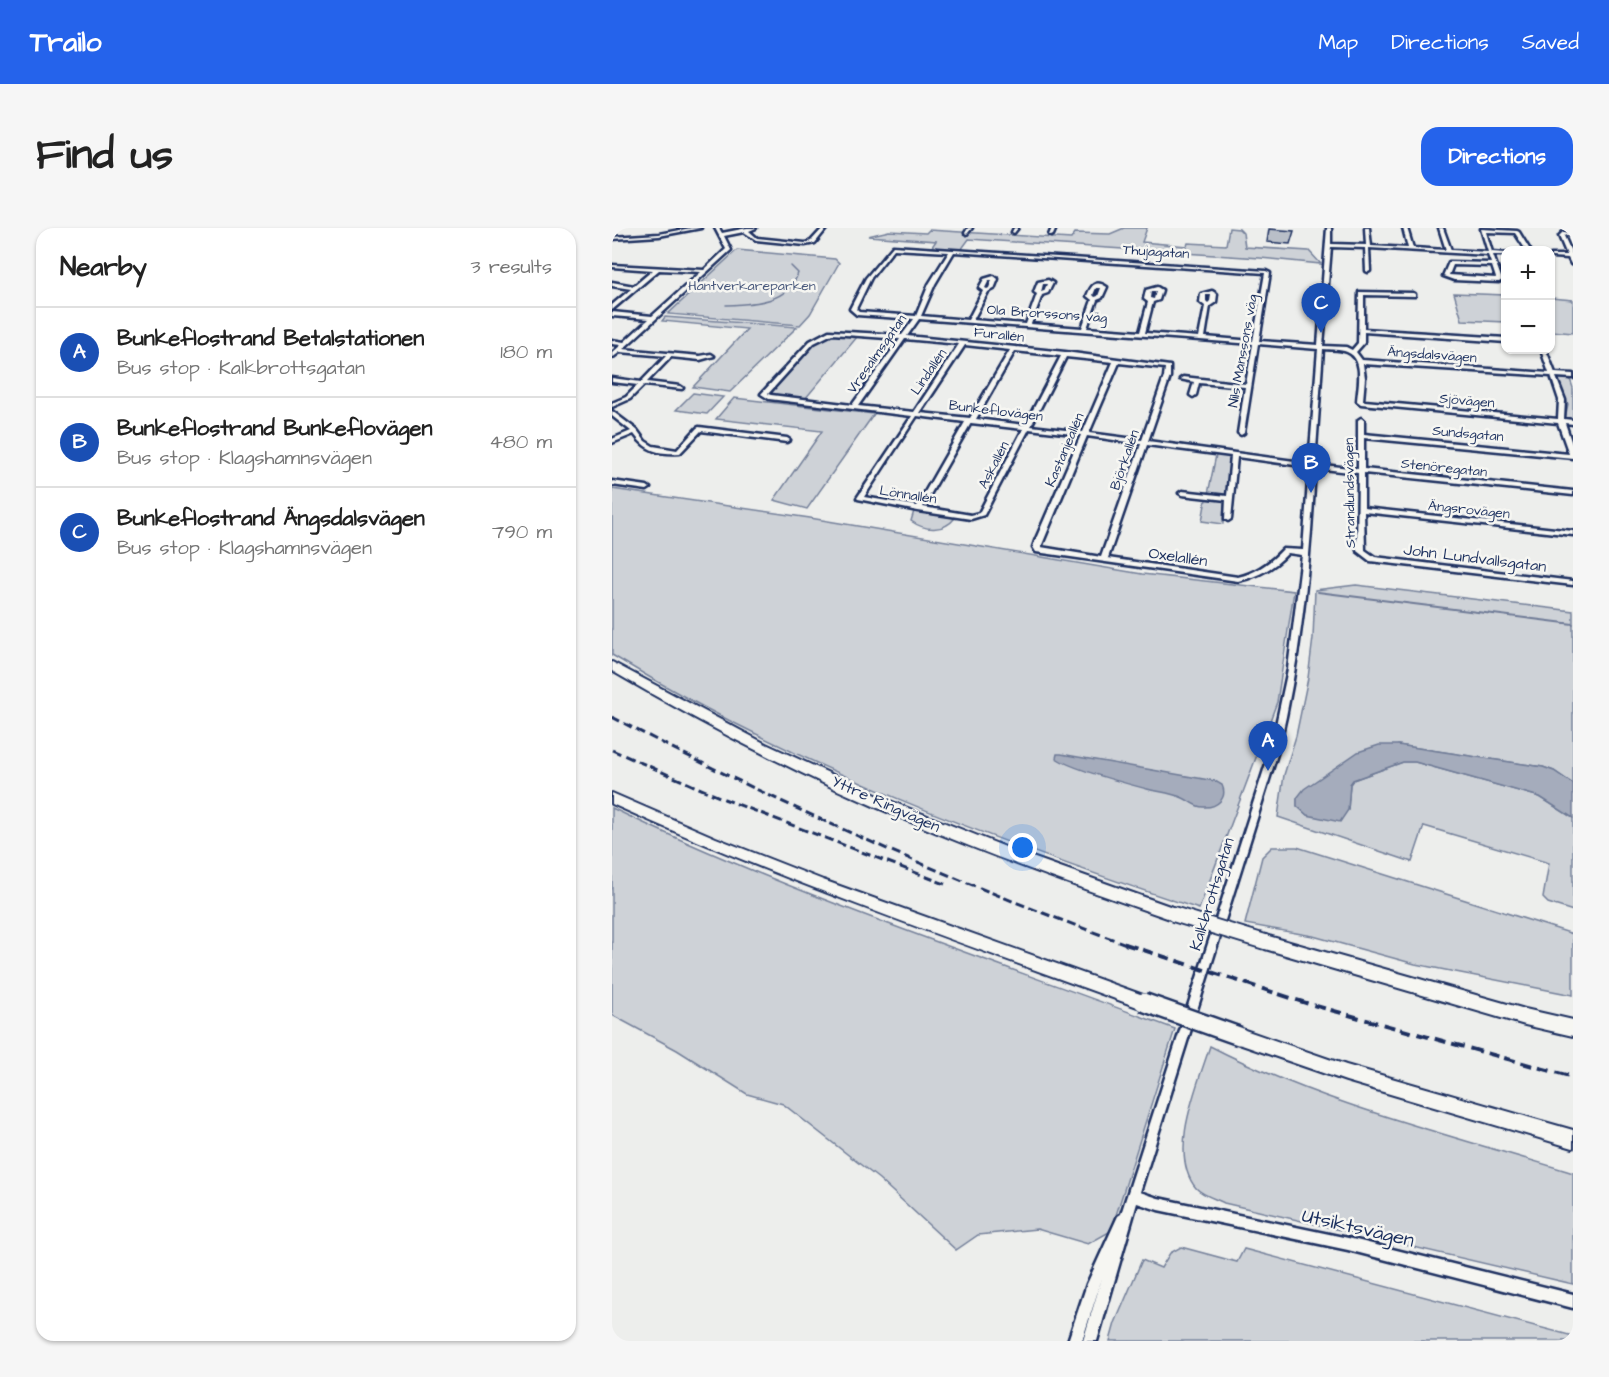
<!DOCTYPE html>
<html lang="en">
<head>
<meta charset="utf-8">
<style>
  :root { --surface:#fff; --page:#f6f6f6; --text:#222; --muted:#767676; --line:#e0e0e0; --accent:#2563eb }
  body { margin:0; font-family:"Architects Daughter",sans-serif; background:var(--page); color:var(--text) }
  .controls { position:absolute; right:18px; top:18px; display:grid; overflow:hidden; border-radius:12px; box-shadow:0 2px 4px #0004 }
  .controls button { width:54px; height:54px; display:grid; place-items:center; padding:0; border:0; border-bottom:2px solid var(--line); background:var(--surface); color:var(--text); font:30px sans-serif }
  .you { position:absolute; left:411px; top:620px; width:21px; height:21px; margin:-15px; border:4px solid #fff; border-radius:50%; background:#1a73e8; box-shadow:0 0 0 9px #1a73e833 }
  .badge { display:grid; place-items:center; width:39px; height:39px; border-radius:50%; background:var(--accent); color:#fff; font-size:20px; font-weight:700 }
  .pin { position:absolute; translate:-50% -50px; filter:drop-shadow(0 2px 3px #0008) }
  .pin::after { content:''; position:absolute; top:32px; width:21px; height:18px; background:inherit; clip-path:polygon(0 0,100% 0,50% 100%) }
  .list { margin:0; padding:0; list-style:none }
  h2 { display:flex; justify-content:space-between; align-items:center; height:78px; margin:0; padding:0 24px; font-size:26px }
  h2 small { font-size:20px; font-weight:400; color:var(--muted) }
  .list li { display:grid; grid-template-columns:39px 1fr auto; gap:18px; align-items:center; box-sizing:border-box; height:90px; padding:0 24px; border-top:2px solid var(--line) }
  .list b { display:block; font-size:22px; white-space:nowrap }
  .list p { margin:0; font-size:20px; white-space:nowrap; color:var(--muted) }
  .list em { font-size:20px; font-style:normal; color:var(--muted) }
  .map { position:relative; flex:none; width:961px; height:1113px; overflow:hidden; border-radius:18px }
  header { display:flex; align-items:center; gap:36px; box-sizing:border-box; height:84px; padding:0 30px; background:var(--accent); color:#fff }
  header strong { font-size:28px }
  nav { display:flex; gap:33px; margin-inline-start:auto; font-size:21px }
  .intro { display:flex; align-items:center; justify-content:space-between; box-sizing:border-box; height:144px; padding:0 36px }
  h1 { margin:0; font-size:42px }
  .button { padding:15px 27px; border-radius:18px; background:var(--accent); color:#fff; font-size:21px; font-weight:700 }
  main { display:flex; gap:36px; padding:0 36px }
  aside { flex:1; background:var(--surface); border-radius:18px; box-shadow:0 2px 4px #0004 }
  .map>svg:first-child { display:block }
  .green { fill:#ced2d7; stroke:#74809a; stroke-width:1.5 }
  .water { fill:#a5acbc; stroke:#6e7a96; stroke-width:1.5 }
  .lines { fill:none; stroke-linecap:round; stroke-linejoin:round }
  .stream-far1 { stroke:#6e7a96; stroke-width:1.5 }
  .stream { stroke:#6e7a96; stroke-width:2 }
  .building { fill:#b9bfc8; stroke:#1b2f5e; stroke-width:1.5 }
  .minor-casing { stroke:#1b2f5e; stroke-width:5 }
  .highway-casing { stroke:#1b2f5e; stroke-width:4 }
  .minor { fill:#f6f6f2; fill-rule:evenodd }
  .highway { fill:#f6f6f2; fill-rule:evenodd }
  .rail-far1 { stroke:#1b2f5e; stroke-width:3; stroke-dasharray:9 4.5; stroke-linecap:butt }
  .rail { stroke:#1b2f5e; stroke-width:4; stroke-dasharray:12 6; stroke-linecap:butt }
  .highway-bridge-far1-casing { stroke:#1b2f5e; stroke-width:18; stroke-linecap:butt }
  .highway-bridge-casing { stroke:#1b2f5e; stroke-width:22; stroke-linecap:butt }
  .highway-bridge-far1 { stroke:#f6f6f2; stroke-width:14 }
  .highway-bridge { stroke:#f6f6f2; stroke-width:17 }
  .labels { text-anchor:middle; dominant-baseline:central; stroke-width:5; stroke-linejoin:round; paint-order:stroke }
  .far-street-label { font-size:14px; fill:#1b2f5e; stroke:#f6f6f2 }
  .far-park-label { font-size:14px; fill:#48587c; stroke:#f6f6f2 }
  .street-label { font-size:16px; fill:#1b2f5e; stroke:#f6f6f2 }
  .near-street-label { font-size:20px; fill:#1b2f5e; stroke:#f6f6f2 }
</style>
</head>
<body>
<header>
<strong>Trailo</strong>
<nav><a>Map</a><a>Directions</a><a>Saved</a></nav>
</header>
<div class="intro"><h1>Find us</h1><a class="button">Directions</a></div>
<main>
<aside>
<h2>Nearby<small>3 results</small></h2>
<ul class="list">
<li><span class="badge" style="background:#1a4fb4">A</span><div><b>Bunkeflostrand Betalstationen</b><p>Bus stop · Kalkbrottsgatan</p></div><em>180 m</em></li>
<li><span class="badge" style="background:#1a4fb4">B</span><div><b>Bunkeflostrand Bunkeflovägen</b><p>Bus stop · Klagshamnsvägen</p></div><em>480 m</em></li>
<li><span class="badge" style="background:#1a4fb4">C</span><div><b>Bunkeflostrand Ängsdalsvägen</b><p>Bus stop · Klagshamnsvägen</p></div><em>790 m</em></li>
</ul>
</aside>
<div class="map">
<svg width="961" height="1113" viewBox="0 0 961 1113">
  <rect width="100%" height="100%" fill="#edeeec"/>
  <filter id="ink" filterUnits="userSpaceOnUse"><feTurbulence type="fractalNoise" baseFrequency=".0167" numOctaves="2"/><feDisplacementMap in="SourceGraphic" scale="12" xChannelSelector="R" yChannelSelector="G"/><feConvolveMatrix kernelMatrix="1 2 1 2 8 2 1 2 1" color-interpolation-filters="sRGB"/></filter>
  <g filter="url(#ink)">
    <g class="green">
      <path d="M512 0H535L530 14 575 18 576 15 614 17 617 0 627 1 631 5 633 19 697 23 709 36 648 30 357 11 349 22 319 20 324 13 256 8 277 3 314 5 317 2 459 11 463 5 498 6Z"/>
      <path d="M125 22 223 31 227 35 198 86 188 97 56 86Z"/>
      <path d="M842 65 893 67V94L850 92Z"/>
      <path d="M939 70 961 72V105L939 103Z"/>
      <path d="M53 89 185 99 118 164 81 159 135 101 50 93Z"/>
      <path d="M218 106 246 108 193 171 158 166 202 115Z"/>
      <path d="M944 150 958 151 961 160V191L953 190 956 176Z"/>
      <path d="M81 165 111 169 95 186 64 182Z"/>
      <path d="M122 170 262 186 195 281 162 272 210 203 104 191Z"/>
      <path d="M604 227 619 229 614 267 596 266Z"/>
      <path d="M0 261 198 290 530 346 682 363 665 474 587 681C384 614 184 539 0 427Z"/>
      <path d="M594 271 612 272 611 296 590 293Z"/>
      <path d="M302 283 343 290C332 304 313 303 299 293Z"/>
      <path d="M744 357 961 383V556L942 543 931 539 786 517 685 570V578L695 587 736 582 738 556 741 552 791 534H803L928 569 961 590V683L936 675 931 670 937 635 812 598 800 634 666 589 672 547 684 508 696 450 701 410 703 362Z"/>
      <path d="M0 580C180 667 375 731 563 801L499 1003 476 1016 425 1001 366 1007 344 1022 267 951 171 876 135 866 65 822 0 787Z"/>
      <path d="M660 619H685L961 706V767L803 736 701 708 633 696 650 629Z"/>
      <path d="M598 818C712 877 839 907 961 945V1056L612 975C604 971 590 967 584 960 555 925 586 856 598 818Z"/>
      <path d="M569 1019 625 1034 632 1021 961 1108V1113H498L503 1095 530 1032 549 1040 558 1025Z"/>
    </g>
    <g class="water">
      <path d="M767 517H786L931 539 942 543 961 556V590L928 569 803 534H791L741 552 738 556 736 582 728 594 695 587 685 578V570L692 561 746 524Z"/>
      <path d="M449 526 603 553 610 557C616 570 605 580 591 579 583 579 578 573 571 570 560 565 547 564 535 561 512 555 462 542 444 530L445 526Z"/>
    </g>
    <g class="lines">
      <path class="stream-far1" d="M114 77C141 76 177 75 186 45L179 38"/>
      <path class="stream" d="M706 364 961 396"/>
    </g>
    <path class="building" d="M657 1 682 3 678 16 655 14Z"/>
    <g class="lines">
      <g class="minor-casing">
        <g id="minor">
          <path d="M79 0H89L47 8 0 11V9L47 6Z"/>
          <path d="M103 0H107L110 5 135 0H144L137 3 145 10 193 15 199 13 211 0H215L203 15 193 17 144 12 132 4 112 8 119 22 11 121 88 128 99 126 102 128 88 132 59 129 35 154 68 158 71 160 70 161 32 157 18 171 0 179V175L14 169 26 157 0 154V150L29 154 54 128 8 124 0 130V125L9 117 0 116V112L12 114 37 91 0 88V84L40 88 89 44 47 42 0 82V77L19 61 0 58V54L22 58 41 42 0 39V37L92 42 114 21Z"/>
          <path d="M356 0H360L355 6 353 5Z"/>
          <path d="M402 0H406L402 5 400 4Z"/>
          <path d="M440 0H444L441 7 439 8 437 7Z"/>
          <path d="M715 0H719V16L754 17 753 0H757L759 18 796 20 791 0H795L801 20 834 22 827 0H831L839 22 876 24 869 1 905 3 907 4 918 22H914L903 5 874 4 880 24 894 25V27H881L890 52 887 54 842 52 831 48 837 34 879 35 876 27 757 20 758 43 756 44 754 43 753 20 719 19 711 118 734 119 740 122 746 115 747 64 801 65 803 66V68L752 67V101L894 110V114L752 104V115L744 124 750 132 937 145 929 122H934L943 145 961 146V150L944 149 953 172 952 191 961 192V196L953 195 961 219V230L752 210V241L961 263V267L752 245V280L961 303V307L752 284 753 322 763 329 961 353V357L758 333 745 323 746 245 703 240C698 335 689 428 667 520L528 964 546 970 736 1010 961 1066V1080L736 1022 546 982 525 975 485 1113H471L490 1050 470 1113H456L475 1056 506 988 509 986 659 520 676 441 690 327 676 325C662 340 646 349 626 353L424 324 421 319 423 313 469 207 417 201 372 287 359 291 306 283 246 271 245 270 300 188 157 171 149 166 198 113 217 103 290 107 302 91 245 87 238 81 254 50 281 18 654 43 658 45 647 113 706 117ZM282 21 337 24 317 56 304 88 247 84 244 81 259 50ZM342 24 653 45 641 113 593 109 598 78 604 74 605 66 600 63 589 66 588 74 593 78 587 109 533 105 541 74 547 72 550 62 545 59 534 62 532 71 536 74 528 104 475 100 485 72 490 70 495 59C483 51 479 58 475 68L480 72 470 100 419 96 430 67 436 65 441 55 436 52 426 54 422 64 425 66 414 96 361 92 376 64 382 61 386 51 382 48 372 51 367 60 371 63 356 92 309 88 323 56ZM841 37 880 38 884 50 837 47ZM377 52H380L377 60 375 61 373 60ZM431 56H435L432 63 429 64ZM484 60H489L486 68 483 69 481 67ZM539 63H544L542 71 538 70ZM594 67H599L598 73 596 75 594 73ZM307 91 641 116 634 156 571 149 568 151 582 154 578 167 581 169 584 167 587 155 633 159 626 205 629 207 632 205 646 116 706 121 697 235 536 213 558 149V138L453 124 295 108ZM220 106 288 111 240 177 159 167 156 166 202 115ZM293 111 347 116 302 184 246 178ZM353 117 398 122 358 190 308 185ZM711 121C719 122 728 121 735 124 753 131 746 158 745 173L749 176 946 195 957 226 752 206V192L749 190 746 192V241L703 236ZM403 123 449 128 413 197 364 191ZM454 129 501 134 471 204 419 198ZM507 135 553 140 552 149 530 212 477 205ZM751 136 939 148 947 172 946 191 753 173 751 172 753 150ZM305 188 353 194 305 278 252 269ZM359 195 411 201 367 285 359 287 311 279ZM475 208 529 216 489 329 429 319ZM535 217 619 228 615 268 570 263 567 265 570 267 614 272 613 291 616 293 619 291 625 229 697 239 691 322 671 321C659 334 644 345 626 349L496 330Z"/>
          <path d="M951 4 961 5V7H954L952 8 961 28V37L959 36 956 30 939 29V27H955L947 8Z"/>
          <path d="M0 183 25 202 33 213 41 218 65 222 85 200 87 199 175 210 178 212 175 214 89 203 68 225C47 226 35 224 22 206L0 215V211L19 203 0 188Z"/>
          <path d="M0 253 35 258 38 260 35 262 0 257Z"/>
        </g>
      </g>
      <g class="highway-casing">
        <g id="highway">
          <path d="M0 434 154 516 271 570 406 624 566 681 569 686 566 691 561 692C474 662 386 631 301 595 197 552 97 500 0 443Z"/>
          <path d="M0 565 104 610 211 652 531 767 537 769 539 774 537 779 531 781C353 716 173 654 0 576Z"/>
          <path d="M653 707 913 781 961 792V808L913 797 653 721 648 719 645 714 648 709Z"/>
          <path d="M627 800 734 837 961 902V920L734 853 627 816 621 814 619 808 621 802Z"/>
        </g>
      </g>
      <use href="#minor" class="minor"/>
      <use href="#highway" class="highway"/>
      <g class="rail-far1">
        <path d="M0 489C168 577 339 653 517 717"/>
        <path d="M0 522 112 571 333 656"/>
      </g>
      <path class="rail" d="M513 716 697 776 961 849"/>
      <g class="highway-bridge-far1-casing">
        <path id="highway-bridge-far1" d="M561 686 653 714"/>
      </g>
      <g class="highway-bridge-casing">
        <path id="highway-bridge" d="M531 774 627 808"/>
      </g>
      <use href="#highway-bridge-far1" class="highway-bridge-far1"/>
      <use href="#highway-bridge" class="highway-bridge"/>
    </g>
  </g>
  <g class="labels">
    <g class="far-street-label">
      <text transform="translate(544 24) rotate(4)">Thujagatan</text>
      <text transform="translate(435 86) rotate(4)">Ola Brorssons väg</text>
      <text transform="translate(387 107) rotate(6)">Furallén</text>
      <text transform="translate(631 123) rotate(-80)">Nils Månssons väg</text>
      <text transform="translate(265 126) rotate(-55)">Vresalmsgatan</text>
      <text transform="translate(820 127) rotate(4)">Ängsdalsvägen</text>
      <text transform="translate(317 144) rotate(-56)">Lindallén</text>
      <text transform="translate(855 173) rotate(5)">Sjövägen</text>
      <text transform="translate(384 183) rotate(7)">Bunkeflovägen</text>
      <text transform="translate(856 206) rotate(5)">Sundsgatan</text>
      <text transform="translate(453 222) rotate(-67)">Kastanjeallén</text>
      <text transform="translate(513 232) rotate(-71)">Björkallén</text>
      <text transform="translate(382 237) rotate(-63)">Askallén</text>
      <text transform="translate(832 240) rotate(6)">Stenöregatan</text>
      <text transform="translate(738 265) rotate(-91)">Strandlundsvägen</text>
      <text transform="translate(296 267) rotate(9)">Lönnallén</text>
      <text transform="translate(857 282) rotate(6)">Ängsrovägen</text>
    </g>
    <g class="far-park-label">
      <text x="140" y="58">Hantverkareparken</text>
    </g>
    <g class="street-label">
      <text transform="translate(566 329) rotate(8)">Oxelallén</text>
      <text transform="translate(863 330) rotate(7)">John Lundvallsgatan</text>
      <text transform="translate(274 576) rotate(24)">Yttre Ringvägen</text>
      <text transform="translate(600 666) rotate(-73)">Kalkbrottsgatan</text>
    </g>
    <g class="near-street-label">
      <text transform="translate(746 1000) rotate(13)">Utsiktsvägen</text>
    </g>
  </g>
</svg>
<div class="controls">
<button>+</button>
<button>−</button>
</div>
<div class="you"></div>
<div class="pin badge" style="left:656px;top:543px;background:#1a4fb4">A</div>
<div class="pin badge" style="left:699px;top:265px;background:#1a4fb4">B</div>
<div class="pin badge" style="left:709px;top:105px;background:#1a4fb4">C</div>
</div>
</main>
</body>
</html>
